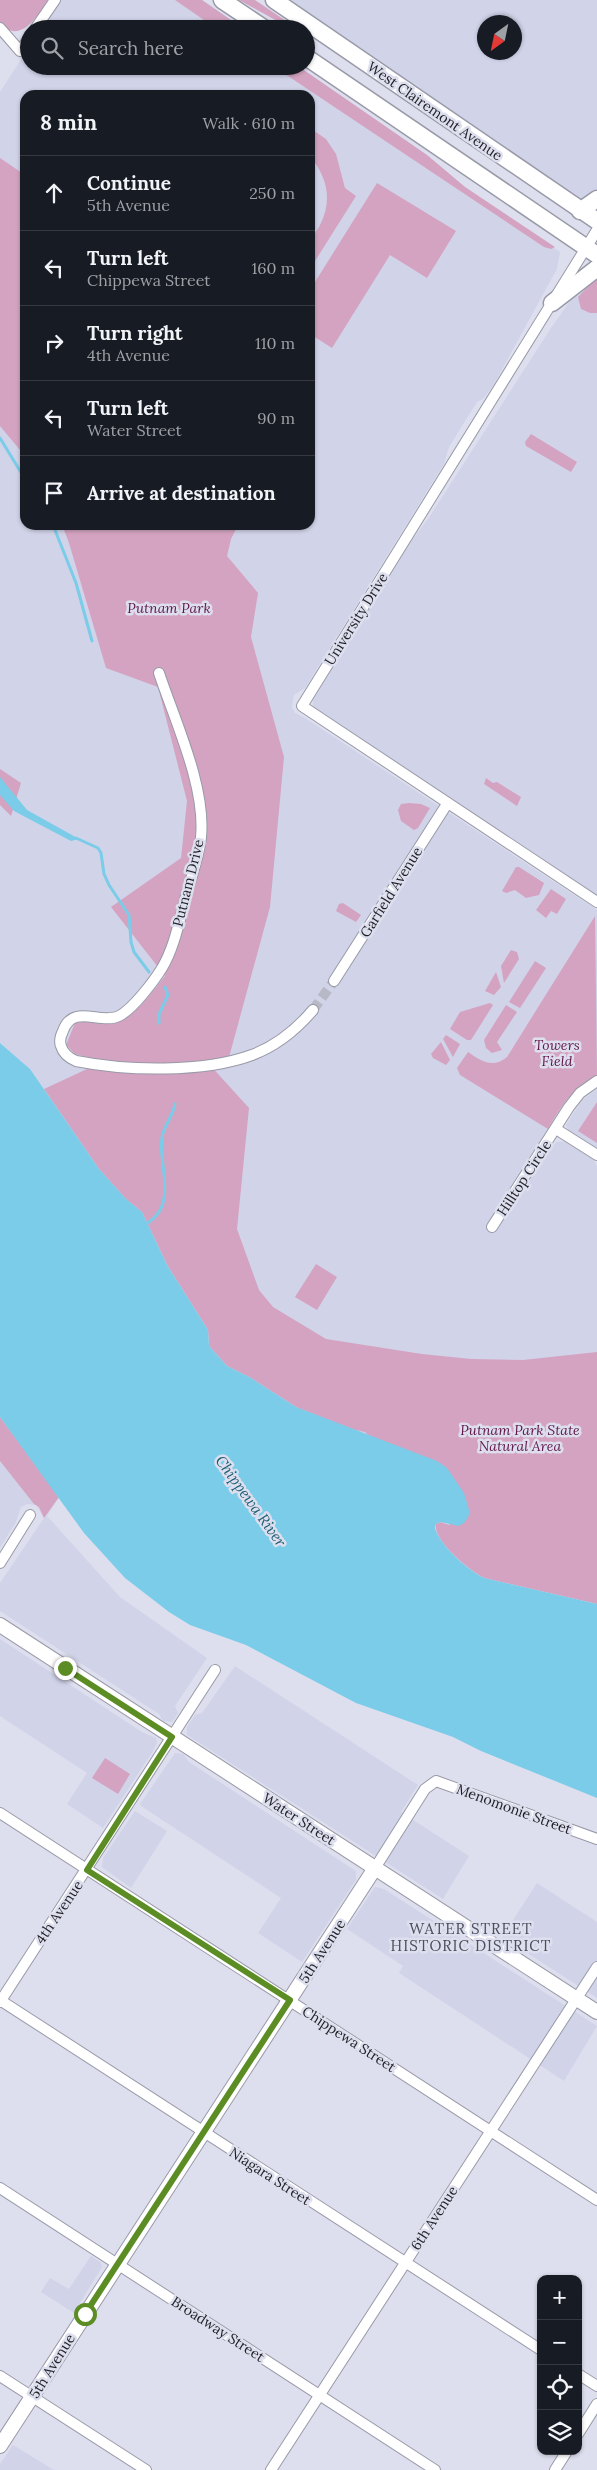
<!DOCTYPE html>
<html lang="en">
<head>
<meta charset="utf-8">
<style>
  :root { --surface:#171b24; --page:#242831; --text:#f1f3f6; --muted:#9ea1a6; --line:#363941 }
  body { margin:0; font-family:Lora,serif; background:var(--page); color:var(--text) }
  .controls { position:absolute; right:15px; bottom:15px; display:grid; overflow:hidden; border-radius:10px; box-shadow:0 1px 4px #0004 }
  .controls button { width:45px; height:45px; display:grid; place-items:center; padding:0; border:0; border-bottom:1px solid var(--line); background:var(--surface); color:var(--text); font:25px sans-serif }
  .compass { position:absolute; left:477px; top:15px; width:45px; height:45px; border-radius:50%; background:var(--surface); box-shadow:0 1px 4px #0004; rotate:213deg }
  .stop { position:absolute; width:15px; height:15px; margin:-11px; border:4px solid #5b8d24; border-radius:50%; background:#fff }
  .stop.end { background:#5b8d24; border-color:#fff; box-shadow:0 1px 5px #0008 }
  .list { margin:0; padding:0; list-style:none }
  h2 { display:flex; justify-content:space-between; align-items:center; height:65px; margin:0; padding:0 20px; font-size:21px }
  h2 small { font-size:16px; font-weight:400; color:var(--muted) }
  .list li { display:grid; grid-template-columns:32px 1fr auto; gap:15px; align-items:center; box-sizing:border-box; height:75px; padding:0 20px; border-top:1px solid var(--line) }
  .list b { display:block; font-size:19px; white-space:nowrap }
  .list p { margin:0; font-size:16px; white-space:nowrap; color:var(--muted) }
  .list em { font-size:16px; font-style:normal; color:var(--muted) }
  .icon { flex:none; width:28px; height:28px; fill:none; stroke:currentColor; stroke-width:2; stroke-linecap:round; stroke-linejoin:round }
  .map { position:relative; flex:none; width:597px; height:2470px; overflow:hidden }
  .search { position:absolute; background:var(--surface); box-shadow:0 1px 4px #0004; left:20px; top:20px; width:295px; height:55px; display:flex; align-items:center; gap:12px; box-sizing:border-box; padding:0 18px; border-radius:28px; color:var(--muted); font-size:19px }
  .panel { position:absolute; background:var(--surface); box-shadow:0 1px 4px #0004; left:20px; top:90px; width:295px; height:440px; border-radius:15px }
  .map>svg:first-child { display:block }
  .built { fill:#d1d3e9; fill-rule:evenodd }
  .green { fill:#d4a3c1 }
  .water { fill:#7acce8 }
  .lines { fill:none; stroke-linecap:round; stroke-linejoin:round }
  .stream { stroke:#7acce8; stroke-width:3 }
  .minor-tunnel { stroke:#b8b9c6; stroke-width:10; stroke-dasharray:10 5; stroke-linecap:butt }
  .minor-casing { stroke:#999aa8; stroke-width:12 }
  .secondary-casing { stroke:#999aa8; stroke-width:16 }
  .primary-casing { stroke:#999aa8; stroke-width:19 }
  .minor { stroke:#fff; stroke-width:10 }
  .secondary { stroke:#fff; stroke-width:14 }
  .primary { stroke:#fff; stroke-width:16 }
  .route { stroke:#5b8d24; stroke-width:6 }
  .labels { text-anchor:middle; dominant-baseline:central; stroke-width:5; stroke-linejoin:round; paint-order:stroke }
  .street-label { font-size:14px; fill:#1e1f24; stroke:#dedfee }
  .park-label { font-size:14px; font-style:italic; fill:#60174a; stroke:#dedfee }
  .water-label { font-size:15px; font-style:italic; fill:#1c5f72; stroke:#dedfee }
  .neighbourhood-label { font-size:15px; letter-spacing:1px; fill:#4d4e5b; stroke:#dedfee }
</style>
</head>
<body>
<div class="map">
<svg width="597" height="2470" viewBox="0 0 597 2470">
  <rect width="100%" height="100%" fill="#dedfee"/>
  <g class="built">
    <path d="M60 0H202L244 29H41Z"/>
    <path d="M291 0H597V209L363 52ZM484 22H514V52H484Z"/>
    <path d="M29 47V66H298L427 155 465 187 560 252 557 269 493 386 483 399 477 402 449 447 444 464 305 688 294 695 292 707 295 713 305 718 597 910V1075L579 1085 571 1094 538 1146 548 1153 556 1142 566 1141 593 1158 597 1166V1604L296 1407 99 1169 30 1069 0 1043V92ZM25 95H310V525H25Z"/>
    <path d="M597 273V895L313 709V700L410 542 428 519 551 328 577 291Z"/>
    <path d="M597 1089V1150L569 1132 566 1125 582 1100Z"/>
    <path d="M0 1417 59 1497 47 1516 120 1597 207 1658 175 1706 178 1713 172 1722 163 1721 159 1714 0 1611V1583L44 1518 36 1505 27 1504 21 1507 16 1522 0 1548Z"/>
    <path d="M0 1639 142 1732 156 1738 157 1743 153 1751 103 1828 67 1804 87 1773 0 1716Z"/>
    <path d="M235 1666 418 1785 401 1812 469 1856 443 1899 187 1735V1727L195 1715 202 1713Z"/>
    <path d="M175 1753 183 1754 189 1762 356 1871V1880L302 1962 258 1933 281 1898 141 1806 140 1804Z"/>
    <path d="M135 1811 167 1831 131 1888 102 1867 103 1858Z"/>
    <path d="M537 1883 597 1922V1998L502 1937Z"/>
    <path d="M375 1887 384 1889 597 2026 564 2081 399 1973 403 1966 347 1929Z"/>
    <path d="M91 2256 101 2263 102 2267 74 2313 41 2292 50 2278 69 2289Z"/>
    <path d="M13 2445 54 2470H0V2464Z"/>
  </g>
  <g class="green">
    <path d="M0 0H48C38 15 20 46 0 23Z"/>
    <path d="M175 0H202L244 29H217Z"/>
    <path d="M239 0H255L292 25 290 28Z"/>
    <path d="M273 66H298L427 155 465 187 555 247 551 249 544 247Z"/>
    <path d="M310 128 326 139 336 154 345 188 356 196 310 269C310 261 308 250 310 242 312 236 318 230 320 225 333 200 327 177 310 156Z"/>
    <path d="M0 158 25 175V456L0 426Z"/>
    <path d="M377 183 456 231 427 278 390 255 332 348 310 334V290Z"/>
    <path d="M597 277V313H590L581 309 578 297Z"/>
    <path d="M531 434 577 462 571 472 526 446 525 442Z"/>
    <path d="M62 525H238L231 539 227 556 258 593 251 637 284 757 270 907 228 1061 209 1064 249 1108 237 1229 259 1290 273 1307 326 1339 422 1354 471 1359 523 1360 597 1352V1604L484 1578C470 1571 432 1540 436 1524L440 1522 450 1525 365 1432 351 1429 296 1407 251 1378 227 1366 209 1346 208 1330 167 1265 142 1212 126 1199 99 1169 44 1089 87 1069 91 1058 75 1054 66 1045 75 1023C87 1020 98 1024 110 1024 130 1024 153 991 165 976L111 907 181 858 187 801 158 687 106 668 69 543Z"/>
    <path d="M0 769 21 783 11 816 0 805Z"/>
    <path d="M486 778 493 783 497 782 521 797 517 806 484 784Z"/>
    <path d="M409 803 421 804 430 808 418 828 414 830 401 821 398 810 401 804Z"/>
    <path d="M516 867H519L544 883 539 895 526 898 515 890 506 893 502 891Z"/>
    <path d="M551 889 566 899 557 914 551 911 546 918 536 910Z"/>
    <path d="M343 903 361 915 356 922 336 911 339 904Z"/>
    <path d="M595 916 597 1075C572 1089 562 1105 548 1129L460 1075 457 1068 468 1052C481 1061 493 1069 507 1057Z"/>
    <path d="M511 950 517 952 519 959 504 983 501 966Z"/>
    <path d="M535 961 546 968 520 1008 509 1002Z"/>
    <path d="M496 972 501 987 494 995 485 991Z"/>
    <path d="M490 1003 493 1005 471 1040H467L450 1029 460 1012Z"/>
    <path d="M506 1005 517 1012 497 1042 502 1050 492 1053 486 1048 484 1040Z"/>
    <path d="M446 1035 460 1044 453 1057 443 1039Z"/>
    <path d="M441 1042 450 1060 446 1065 433 1058 431 1054Z"/>
    <path d="M597 1102V1143L578 1131Z"/>
    <path d="M316 1264 337 1277 317 1310 295 1297Z"/>
    <path d="M0 1417 59 1497 44 1518 39 1507 34 1504 0 1461Z"/>
    <path d="M105 1758 130 1774 118 1794 92 1778Z"/>
  </g>
  <g class="water">
    <path d="M0 777 27 810 79 839 71 841 14 811 0 795Z"/>
    <path d="M0 1043 30 1069 99 1169 126 1199 142 1212 167 1265 208 1330 209 1346 227 1366 251 1378 296 1407 437 1461 447 1468 464 1493 470 1513 465 1522 459 1526 440 1522 436 1524 435 1528C440 1546 468 1570 484 1578L597 1604V1798L481 1751 453 1737 356 1703 246 1645 190 1625 169 1612 125 1578 84 1533 0 1417Z"/>
  </g>
  <g class="lines">
    <g class="stream">
      <path d="M0 438 25 479"/>
      <path d="M53 525 76 583 92 641"/>
      <path d="M76 838 98 848 101 853 104 874 109 885 129 915 131 942 134 952 149 972"/>
      <path d="M159 1023V1014L168 995 165 987"/>
      <path d="M144 1225C182 1206 155 1159 163 1133 166 1123 173 1115 175 1104"/>
    </g>
    <path class="minor-tunnel" d="M313 1010 334 981"/>
    <g class="minor-casing">
      <g id="minor">
        <path d="M0 28 20 51 29 38"/>
        <path d="M35 29 55 0"/>
        <path d="M597 230 302 706 597 902"/>
        <path d="M159 673C175 721 206 787 201 837 199 858 190 880 185 900 179 922 174 948 162 968 154 981 133 1009 119 1016 100 1025 73 1003 63 1031 61 1035 59 1041 61 1046 63 1053 69 1058 76 1061 127 1071 203 1073 252 1055 276 1046 296 1030 313 1010"/>
        <path d="M334 981 447 804"/>
        <path d="M556 1129 597 1155"/>
        <path d="M492 1227 569 1107 580 1093 597 1081"/>
        <path d="M0 1563 30 1515"/>
        <path d="M0 1813 597 2200"/>
        <path d="M375 1868 425 1789 436 1781 597 1839"/>
        <path d="M0 2000 541 2350"/>
        <path d="M0 2002 215 1670"/>
        <path d="M0 2188 435 2470"/>
        <path d="M578 2374 597 2386"/>
        <path d="M0 2376 146 2470"/>
        <path d="M578 2434 597 2404"/>
        <path d="M271 2470 597 1967"/>
        <path d="M555 2470 567 2451"/>
      </g>
    </g>
    <g class="secondary-casing">
      <g id="secondary">
        <path d="M0 1625 597 2012"/>
        <path d="M0 2446 375 1868"/>
      </g>
    </g>
    <g class="primary-casing">
      <g id="primary">
        <path d="M222 0 265 29"/>
        <path d="M274 0 597 221"/>
        <path d="M306 57 597 255"/>
        <path d="M580 211 597 199"/>
        <path d="M552 303 597 268"/>
      </g>
    </g>
    <use href="#minor" class="minor"/>
    <use href="#secondary" class="secondary"/>
    <use href="#primary" class="primary"/>
  </g>
  <g class="lines">
    <path class="route" d="M65 1668 172 1737 87 1870 290 2000 85 2314"/>
  </g>
  <g class="labels">
    <g class="street-label">
      <text transform="translate(435 111) rotate(35)">West Clairemont Avenue</text>
      <text transform="translate(356 619) rotate(-58)">University Drive</text>
      <text transform="translate(188 883) rotate(-76)">Putnam Drive</text>
      <text transform="translate(391 892) rotate(-58)">Garfield Avenue</text>
      <text transform="translate(524 1178) rotate(-57)">Hilltop Circle</text>
      <text transform="translate(514 1809) rotate(20)">Menomonie Street</text>
      <text transform="translate(299 1819) rotate(33)">Water Street</text>
      <text transform="translate(59 1912) rotate(-56)">4th Avenue</text>
      <text transform="translate(322 1951) rotate(-57)">5th Avenue</text>
      <text transform="translate(349 2039) rotate(33)">Chippewa Street</text>
      <text transform="translate(270 2176) rotate(33)">Niagara Street</text>
      <text transform="translate(434 2218) rotate(-57)">6th Avenue</text>
      <text transform="translate(218 2329) rotate(33)">Broadway Street</text>
      <text transform="translate(52 2366) rotate(-58)">5th Avenue</text>
    </g>
    <g class="park-label">
      <text x="169" y="608">Putnam Park</text>
      <text x="557" y="1045">Towers<tspan x="557" dy="16">Field</tspan></text>
      <text x="520" y="1430">Putnam Park State<tspan x="520" dy="16">Natural Area</tspan></text>
    </g>
    <g class="water-label">
      <text transform="translate(251 1501) rotate(54)">Chippewa River</text>
    </g>
    <g class="neighbourhood-label">
      <text x="471" y="1928">WATER STREET<tspan x="471" dy="17">HISTORIC DISTRICT</tspan></text>
    </g>
  </g>
</svg>
<div class="controls">
<button>+</button>
<button>−</button>
<button><svg class="icon" aria-label="locate" viewBox="0 0 24 24"><circle cx="12" cy="12" r="6"/><path d="M12 2v4M12 18v4M2 12h4M18 12h4"/></svg></button>
<button><svg class="icon" aria-label="layers" viewBox="0 0 24 24"><path d="M12 4l9 5-9 5-9-5zM3 14l9 5 9-5"/></svg></button>
</div>
<svg class="compass" viewBox="-18 -18 36 36"><path d="M0-13l5 13h-10z" fill="#e53935"/><path d="M0 13l5-13h-10z" fill="#9ea1a6"/></svg>
<div class="stop" style="left:85px;top:2314px"></div>
<div class="stop end" style="left:65px;top:1668px"></div>
<div class="search"><svg class="icon" aria-label="search" viewBox="0 0 24 24"><circle cx="10" cy="10" r="6"/><path d="M15 15l6 6"/></svg>Search here</div>
<section class="panel">
<h2>8 min<small>Walk · 610 m</small></h2>
<ul class="list">
<li><svg class="icon" aria-label="ahead" viewBox="0 0 24 24"><path d="M12 20V5M6 11l6-6 6 6"/></svg><div><b>Continue</b><p>5th Avenue</p></div><em>250 m</em></li>
<li><svg class="icon" aria-label="left" viewBox="0 0 24 24"><path d="M17 20v-9H6M10 6l-5 5 5 5"/></svg><div><b>Turn left</b><p>Chippewa Street</p></div><em>160 m</em></li>
<li><svg class="icon" aria-label="right" viewBox="0 0 24 24"><path d="M7 20v-9h11M14 6l5 5-5 5"/></svg><div><b>Turn right</b><p>4th Avenue</p></div><em>110 m</em></li>
<li><svg class="icon" aria-label="left" viewBox="0 0 24 24"><path d="M17 20v-9H6M10 6l-5 5 5 5"/></svg><div><b>Turn left</b><p>Water Street</p></div><em>90 m</em></li>
<li><svg class="icon" aria-label="arrive" viewBox="0 0 24 24"><path d="M6 21V4h12l-3 4 3 4H6"/></svg><div><b>Arrive at destination</b></div></li>
</ul>
</section>
</div>
</body>
</html>
